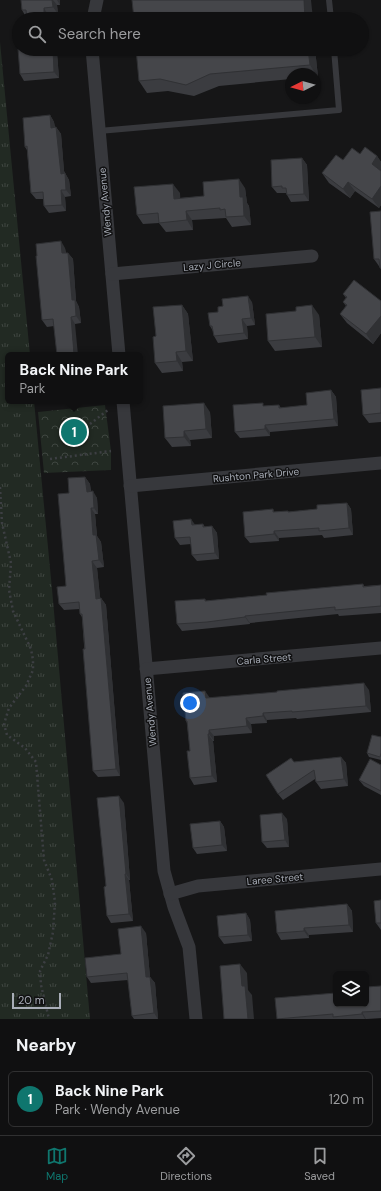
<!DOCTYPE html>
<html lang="en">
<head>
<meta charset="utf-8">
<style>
  :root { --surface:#101011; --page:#19191a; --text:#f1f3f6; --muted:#9c9d9f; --line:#303031; --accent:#0f766e }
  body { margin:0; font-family:"DM Sans",sans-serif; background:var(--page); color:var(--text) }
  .controls { position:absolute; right:12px; bottom:12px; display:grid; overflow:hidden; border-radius:6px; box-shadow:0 1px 3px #0004 }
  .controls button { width:36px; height:36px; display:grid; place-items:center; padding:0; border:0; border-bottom:1px solid var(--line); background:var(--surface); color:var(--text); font:20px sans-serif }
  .compass { position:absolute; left:285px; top:68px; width:36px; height:36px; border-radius:50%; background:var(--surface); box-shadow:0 1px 3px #0004; rotate:265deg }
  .scale { position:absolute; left:12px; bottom:10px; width:49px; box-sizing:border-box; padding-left:4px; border:2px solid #a8adb7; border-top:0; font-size:11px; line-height:14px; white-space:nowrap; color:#a8adb7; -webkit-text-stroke:3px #111112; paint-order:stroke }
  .you { position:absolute; left:190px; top:703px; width:14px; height:14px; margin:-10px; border:3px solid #fff; border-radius:50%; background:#1a73e8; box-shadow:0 0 0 6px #1a73e833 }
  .badge { display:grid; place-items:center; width:26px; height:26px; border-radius:50%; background:var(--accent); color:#fff; font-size:13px; font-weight:700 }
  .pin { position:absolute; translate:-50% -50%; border:2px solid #fff; box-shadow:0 1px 4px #0006 }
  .popup { position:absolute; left:5px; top:352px; width:138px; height:52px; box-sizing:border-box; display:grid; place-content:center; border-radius:6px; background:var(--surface); filter:drop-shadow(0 1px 3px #0005); font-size:13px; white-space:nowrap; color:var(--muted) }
  .popup b { font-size:15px; color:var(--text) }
  .popup::after { content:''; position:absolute; left:50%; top:100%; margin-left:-8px; border:8px solid transparent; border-top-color:var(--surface) }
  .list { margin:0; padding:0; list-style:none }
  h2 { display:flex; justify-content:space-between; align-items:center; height:52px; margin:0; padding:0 16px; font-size:17px }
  h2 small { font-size:13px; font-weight:400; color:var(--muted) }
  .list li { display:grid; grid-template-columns:26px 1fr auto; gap:12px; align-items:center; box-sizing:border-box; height:56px; margin:0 8px 8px; padding:0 8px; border:1px solid var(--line); border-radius:6px }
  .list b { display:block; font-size:15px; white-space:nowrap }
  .list p { margin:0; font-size:13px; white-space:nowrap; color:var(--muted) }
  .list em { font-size:13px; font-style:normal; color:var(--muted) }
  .icon { flex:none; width:22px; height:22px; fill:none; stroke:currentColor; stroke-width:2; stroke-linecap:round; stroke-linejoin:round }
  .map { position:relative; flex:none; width:381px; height:1019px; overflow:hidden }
  .search { position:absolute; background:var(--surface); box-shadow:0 1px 3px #0004; left:12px; right:12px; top:12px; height:44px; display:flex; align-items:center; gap:10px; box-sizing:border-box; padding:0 14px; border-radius:22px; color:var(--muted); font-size:15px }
  .sheet { height:116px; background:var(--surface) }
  nav { display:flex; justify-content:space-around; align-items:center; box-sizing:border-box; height:56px; border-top:1px solid var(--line); background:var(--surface); font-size:11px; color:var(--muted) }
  nav a { display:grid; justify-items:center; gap:2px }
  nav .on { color:var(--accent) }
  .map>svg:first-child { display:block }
  .grass { fill:url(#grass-tufts) }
  .park { fill:url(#park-crowns) }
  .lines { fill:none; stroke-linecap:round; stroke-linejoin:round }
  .path { stroke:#3d3f43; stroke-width:2.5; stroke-dasharray:2 3; stroke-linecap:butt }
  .service { stroke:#37383c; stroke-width:6 }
  .minor { stroke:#37383c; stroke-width:13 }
  .wall { fill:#3b3c40 }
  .shaded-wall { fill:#303134 }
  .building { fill:#45464a; stroke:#303134 }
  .labels { text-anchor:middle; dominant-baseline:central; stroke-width:3; stroke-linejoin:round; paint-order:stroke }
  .street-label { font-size:10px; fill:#a8adb7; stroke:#111112 }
</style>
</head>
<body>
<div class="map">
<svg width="381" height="1019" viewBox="0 0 381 1019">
  <defs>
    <pattern id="grass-tufts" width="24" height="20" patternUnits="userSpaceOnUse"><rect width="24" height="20" fill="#222a23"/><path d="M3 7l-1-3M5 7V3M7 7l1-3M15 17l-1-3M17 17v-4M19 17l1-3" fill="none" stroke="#3f4641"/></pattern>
    <pattern id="park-crowns" width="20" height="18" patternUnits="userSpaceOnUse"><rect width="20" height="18" fill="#222a23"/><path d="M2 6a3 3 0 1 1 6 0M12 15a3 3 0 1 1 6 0" fill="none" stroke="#3f4641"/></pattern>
  </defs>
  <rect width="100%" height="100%" fill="#161617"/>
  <path class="grass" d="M0 42 30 355H8V401H34L52 589 90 1019H0Z"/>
  <path class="park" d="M105 405 111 451V470L44 473 38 412Z"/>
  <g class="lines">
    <g class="path">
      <path d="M90 424 108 410"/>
      <path d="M50 459 111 451"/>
      <path d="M0 487 2 523 11 563 9 590 13 611 31 649 33 660V670L26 686 9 708 4 724 7 735 25 748 36 762 44 860 52 880 55 902 53 932 48 955 40 971 41 985 49 1019"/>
    </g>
    <g class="service">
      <path d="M329 0 331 19"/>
      <path d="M99 131 339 110 334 49"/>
    </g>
    <g class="minor">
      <path d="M93 19 97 0"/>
      <path d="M92 49 119 355"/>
      <path d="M112 274 312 256"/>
      <path d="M123 401 164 871 174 907 189 947 196 1019"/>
      <path d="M130 486 381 463"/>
      <path d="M146 669 381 648"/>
      <path d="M170 894 198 886 381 869"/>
    </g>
  </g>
  <g class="wall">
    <path d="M21 0H60V5H57L58 14 26 17 22 10Z"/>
    <path d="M315 49 318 77H315V74H291V79L219 86 194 96 168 91 147 93 139 81Z"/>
    <path d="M57 53 59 78 24 81 20 74Z"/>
    <path d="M50 115 54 122 55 127H56L61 134 64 171 65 173 69 180 71 196 65 197 66 211 49 213 44 206 43 199H36L31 193 27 150 25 147Z"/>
    <path d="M360 154 377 156 381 162V169L380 170 381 171V205L379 208 355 191 350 198 329 183 322 173 343 160Z"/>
    <path d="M302 158 307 165 309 201 291 202 286 193H277L272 187Z"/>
    <path d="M245 188 247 203 249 206 251 225 232 227 226 218 192 220 193 230 166 232 159 223 143 224 137 215 180 193V198L204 196Z"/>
    <path d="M381 211V269L374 259Z"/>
    <path d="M65 248 66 253H68L73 259 76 301 79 307 81 323 75 324 57 355 54 326 47 327 42 320Z"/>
    <path d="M343 294 381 301V333L373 344 347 323 340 314 346 306 343 302 346 298Z"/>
    <path d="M252 302 255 325 247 326 248 339 218 343 214 336 213 331 210 326 218 312Z"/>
    <path d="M182 305 188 314 193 361 182 362 183 371 162 373 155 363 156 336Z"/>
    <path d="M296 311 319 315 322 347 275 351 268 341Z"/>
    <path d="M381 388V422L369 423 363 415Z"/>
    <path d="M331 390 336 397 338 426 270 432V436L240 438 235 432 265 406 279 405 281 408 307 405Z"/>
    <path d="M63 401H82L64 403Z"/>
    <path d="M210 412 212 438 190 440 191 446 172 447 165 438Z"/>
    <path d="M85 477 90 484 91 491 97 498 98 514H95L97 536 101 542 104 567 97 568 100 598H101L106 605 120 776 98 777 93 771 82 617 80 614V609L64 610 59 604 66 586 69 493Z"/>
    <path d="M347 503 351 509 353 535 324 538 322 535 279 538V541L250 543 245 537 273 509 274 512 288 511 289 512 317 509Z"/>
    <path d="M203 524 205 527 212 526 217 533 219 559 197 561 192 555 191 544 180 545 175 538 195 525Z"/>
    <path d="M363 584 364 586 381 585V613L339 616 338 614 250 623V624L212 628 182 631 177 624 205 599 206 601 267 595Z"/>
    <path d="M369 690 371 712 297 719 296 718 267 720V723L251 724 252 733 214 736V741H213L217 782 194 785 190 778V751L187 723 186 721 210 698Z"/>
    <path d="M381 737V760L369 757 367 753Z"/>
    <path d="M341 757 346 763 348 786 321 789 316 782 315 779 283 800 278 794 294 762Z"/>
    <path d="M381 765V795L364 786 359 780Z"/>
    <path d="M124 803 130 880H129L133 921 111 923 107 916 106 886Z"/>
    <path d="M287 819 289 847 267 848 262 842Z"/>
    <path d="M220 821 224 827 227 851 197 854 193 848Z"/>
    <path d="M381 900V930L376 923Z"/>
    <path d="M347 904 352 911 353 932 309 935V938L281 940 277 933Z"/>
    <path d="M246 913 250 920 252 941 224 944 219 937Z"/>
    <path d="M146 933 150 977 155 983 158 1019H134L132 1016 128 980 91 983 87 977 121 954Z"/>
    <path d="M381 986V1018L367 1019H277L336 1004Z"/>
  </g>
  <g class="shaded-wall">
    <path d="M52 0H53L57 5 58 14 53 7Z"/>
    <path d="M57 0H60V5Z"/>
    <path d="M304 0H311L313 19H305Z"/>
    <path d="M44 8 48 15 49 19H44Z"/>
    <path d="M53 49H54L57 53 59 78 54 72Z"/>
    <path d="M308 49H315L318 77 310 65Z"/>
    <path d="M50 115 54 122 55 134 51 128Z"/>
    <path d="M56 127 61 134 64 171 65 174V173L69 180 71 196 66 190 61 174 60 165Z"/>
    <path d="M377 156 381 162V169L378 173 372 164Z"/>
    <path d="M302 158 307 165 309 201 304 194Z"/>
    <path d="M239 179 245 188 247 203 249 206 251 225 244 216 240 197Z"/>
    <path d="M348 182 355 191 350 198 343 189Z"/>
    <path d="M173 184 180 193 181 208 174 199Z"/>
    <path d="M381 186V205L379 208 372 199Z"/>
    <path d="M61 190 65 197 66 211 62 205Z"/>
    <path d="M186 211 192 220 193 230 187 220Z"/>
    <path d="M61 241 65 248 66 260 62 253Z"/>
    <path d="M68 253 73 259 76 301 79 307 81 323 76 316 72 300Z"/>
    <path d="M248 296 252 302 255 325 251 318Z"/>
    <path d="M182 305 188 314 193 361 186 351Z"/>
    <path d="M312 305 319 315 322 347 315 337Z"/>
    <path d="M381 316V333L373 344 366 334Z"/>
    <path d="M71 317 75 324 78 355 74 354Z"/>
    <path d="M242 319 247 326 248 339 244 333Z"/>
    <path d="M176 352 182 362 183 371 177 361Z"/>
    <path d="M331 390 336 397 338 426 334 419Z"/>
    <path d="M204 403 210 412 212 438 206 429Z"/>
    <path d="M265 425 270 432V436L265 429Z"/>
    <path d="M184 431 190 440 191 446 184 437Z"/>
    <path d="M85 477 90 484 91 498 87 492Z"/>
    <path d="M93 491 97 498 98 514 94 508Z"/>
    <path d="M347 503 351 509 353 535 349 528Z"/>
    <path d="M91 508 95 514 97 536 101 542 104 567 99 560 93 535Z"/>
    <path d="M191 519 196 526 192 525Z"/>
    <path d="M212 526 217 533 219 559 215 553Z"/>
    <path d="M274 531 279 538V541L274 534Z"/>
    <path d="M92 561 97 568 101 605 96 599Z"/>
    <path d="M101 598 106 605 120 776 116 769Z"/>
    <path d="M245 616 250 623V624L245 617Z"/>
    <path d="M364 683 369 690 371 712 366 706Z"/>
    <path d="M205 691 210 698H206Z"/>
    <path d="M263 713 267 720V723L263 716Z"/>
    <path d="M246 718 251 724 252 733 247 726Z"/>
    <path d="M209 730 214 736V741L209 734Z"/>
    <path d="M208 734 213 741 217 782 212 776Z"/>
    <path d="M341 757 346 763 348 786 344 779Z"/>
    <path d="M119 796 124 803 130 880 126 874Z"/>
    <path d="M282 813 287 819 289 847 285 840Z"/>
    <path d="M220 821 224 827 227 851 222 845Z"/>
    <path d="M125 874 129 880 133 921 129 914Z"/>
    <path d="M347 904 352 911 353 932 349 925Z"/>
    <path d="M246 913 250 920 252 941 248 935Z"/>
    <path d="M141 926 146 933 150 977 155 983 158 1019 154 1013 146 977Z"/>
    <path d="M304 928 309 935V938L304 931Z"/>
    <path d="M240 964 247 973 248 990 252 995 254 1019H248L242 986Z"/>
    <path d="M362 1012 366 1019H365L362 1014Z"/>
  </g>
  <g class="building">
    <path d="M21 0H52L53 7 44 8V19H27L26 10H22Z"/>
    <path d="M132 0H304L305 19H134Z"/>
    <path d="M18 49H53L54 72 20 74Z"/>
    <path d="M136 49H308L310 65 210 74 186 85 160 79 139 81Z"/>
    <path d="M50 115 51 128 56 127 60 165 61 174 65 173 66 190H61L62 205 44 206 43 192 31 193 27 146 25 147 23 118Z"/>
    <path d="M365 147 377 156 372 164 381 171V186L372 199 348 182 343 189 322 173 336 155 343 160 352 148 360 154Z"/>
    <path d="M302 158 304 194 287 195 286 188H282V186L272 187 271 160Z"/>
    <path d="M239 179 240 197H243L244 216 226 217 225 209 220 210V208L186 211 187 220 159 223 158 213 137 215 134 187 173 184 174 199 204 196 203 182Z"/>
    <path d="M381 211V268H380L379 259H374L370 212Z"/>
    <path d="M61 241 62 253H68L72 300H75L76 316 71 317 74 354H80V355H57L53 319 42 320 36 256H37L36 244Z"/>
    <path d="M354 280 381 301V316L366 334 340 314 347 305 343 302 347 297 343 294Z"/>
    <path d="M248 296 251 318 242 319 244 333 214 336 212 326H210L208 313 218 312V307L223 306 222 299Z"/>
    <path d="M182 305 186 351 176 352 177 361 155 363 153 337 156 336 153 307Z"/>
    <path d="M312 305 315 337 268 341 266 314 296 311V307Z"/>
    <path d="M381 388V413L363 415 361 390Z"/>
    <path d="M331 390 334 419 265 425V429L235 432 233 405 263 403V406L279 405V408L307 405 306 393Z"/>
    <path d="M204 403 206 429 184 431V437L165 438 163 406Z"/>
    <path d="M85 477 87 492 93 491 94 508H91L93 535H96L99 560 92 561 96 599 101 598 116 769 93 771 83 649H85L82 614H80L79 602 59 604 57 587 66 586 58 494 69 493 68 478Z"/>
    <path d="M347 503 349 528 319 531V528L274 531V534L245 537 243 512 273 509V512L288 511V512L317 509V505Z"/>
    <path d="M191 519 192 525 203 524V527L212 526 215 553 192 555 190 537 175 538 173 521Z"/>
    <path d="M363 584V587L381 585V606L335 610V607L245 616V617L207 622 177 624 175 601 205 599V601L267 595 266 593Z"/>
    <path d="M364 683 366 706 292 712V711L263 713V716L246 718 247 726 209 730V734H208L212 776 190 778 187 751H190L187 721H186L183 693 205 691 206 698 277 692V691Z"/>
    <path d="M372 735 381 737V753L380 757 367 753Z"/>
    <path d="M341 757 344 779 316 782 314 770 278 794 266 775 291 758 294 762Z"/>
    <path d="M370 759 381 765V791L359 780Z"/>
    <path d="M119 796 126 874H125L129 914 107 916 104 887 106 886 97 798Z"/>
    <path d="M282 813 285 840 262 842 260 815Z"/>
    <path d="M220 821 222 845 193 848 190 824Z"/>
    <path d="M381 900V923H376L374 901Z"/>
    <path d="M347 904 349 925 304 928V931L277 933 275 911Z"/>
    <path d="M246 913 248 935 219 937 217 916Z"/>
    <path d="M141 926 146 977H150L154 1013 132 1016 127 973 87 977 85 958 121 954 118 929Z"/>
    <path d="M240 964 242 986H245L248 1019H224L220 966Z"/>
    <path d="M381 986V1011L362 1012V1014L333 1017V1014L277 1019 275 998 336 993V1004H366V987Z"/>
  </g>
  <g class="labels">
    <g class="street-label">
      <text transform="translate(105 202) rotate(-95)">Wendy Avenue</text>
      <text transform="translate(212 265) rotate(-5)">Lazy J Circle</text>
      <text transform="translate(256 475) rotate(-5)">Rushton Park Drive</text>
      <text transform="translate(264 659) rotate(-5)">Carla Street</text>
      <text transform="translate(150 712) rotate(-95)">Wendy Avenue</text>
      <text transform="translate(275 879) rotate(-5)">Laree Street</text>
    </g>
  </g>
</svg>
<div class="controls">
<button><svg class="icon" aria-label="layers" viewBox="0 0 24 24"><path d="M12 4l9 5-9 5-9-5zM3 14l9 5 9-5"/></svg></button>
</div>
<svg class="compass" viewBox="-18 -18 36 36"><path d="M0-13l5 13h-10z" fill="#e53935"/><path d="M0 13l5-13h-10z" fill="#9c9d9f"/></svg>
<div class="scale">20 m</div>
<div class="you"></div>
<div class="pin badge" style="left:74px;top:432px">1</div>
<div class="popup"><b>Back Nine Park</b>Park</div>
<div class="search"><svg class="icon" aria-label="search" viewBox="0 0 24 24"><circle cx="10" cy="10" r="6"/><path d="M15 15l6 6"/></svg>Search here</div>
</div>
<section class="sheet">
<h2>Nearby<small></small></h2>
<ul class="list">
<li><span class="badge">1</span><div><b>Back Nine Park</b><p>Park · Wendy Avenue</p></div><em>120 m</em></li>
</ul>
</section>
<nav>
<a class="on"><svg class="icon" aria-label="map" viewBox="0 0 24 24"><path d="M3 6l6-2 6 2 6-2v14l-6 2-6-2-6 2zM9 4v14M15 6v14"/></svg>Map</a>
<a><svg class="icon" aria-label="directions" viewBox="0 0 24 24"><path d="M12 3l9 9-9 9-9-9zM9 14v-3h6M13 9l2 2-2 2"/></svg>Directions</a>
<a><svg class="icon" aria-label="saved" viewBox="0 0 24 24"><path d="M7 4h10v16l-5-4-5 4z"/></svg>Saved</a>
</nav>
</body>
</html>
